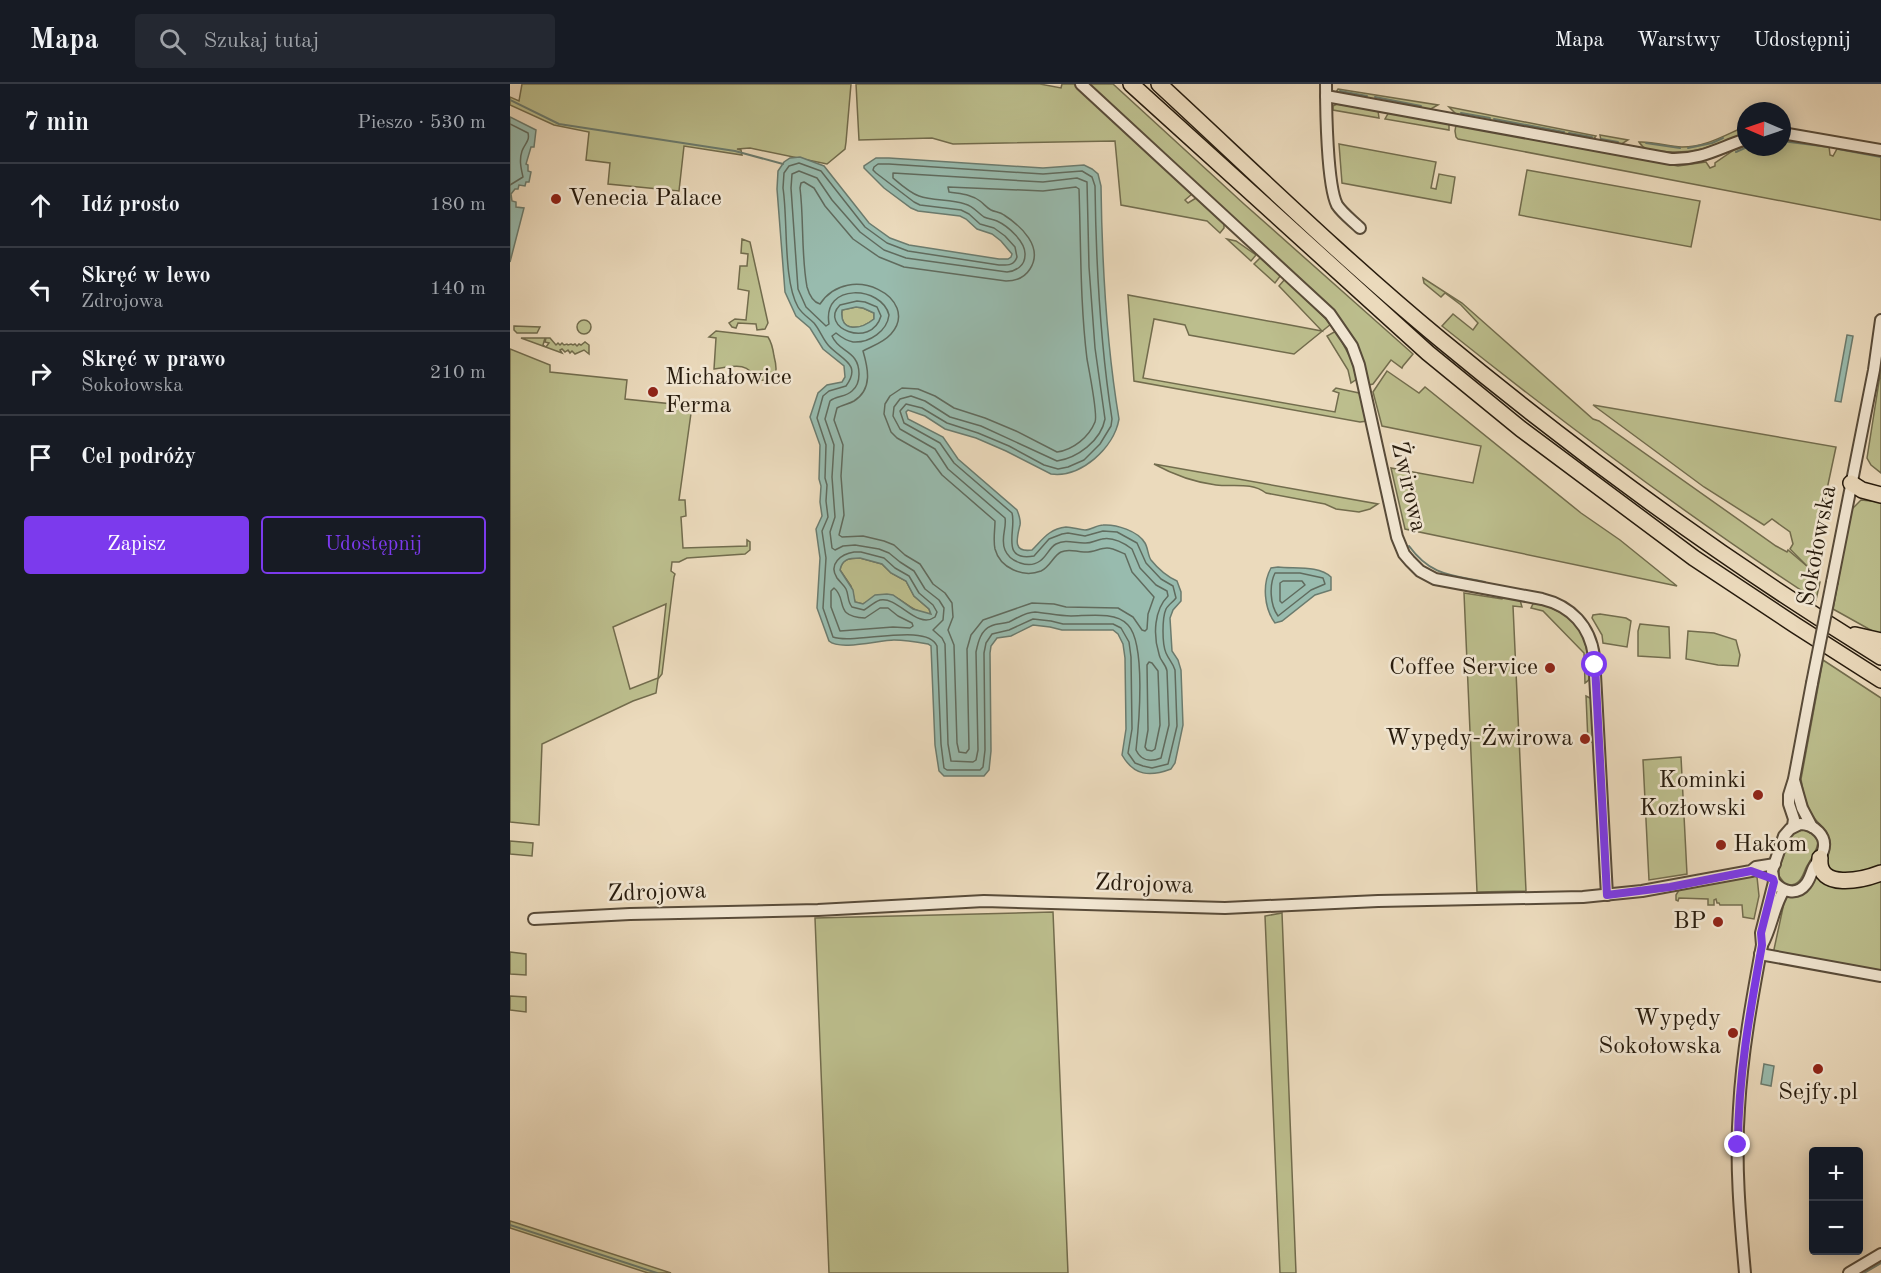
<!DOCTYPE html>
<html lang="pl">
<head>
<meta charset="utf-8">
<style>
  :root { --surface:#171b24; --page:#242831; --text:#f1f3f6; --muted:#9ea1a6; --line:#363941; --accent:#7c3aed }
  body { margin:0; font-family:"Old Standard TT",serif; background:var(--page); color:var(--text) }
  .controls { position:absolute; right:18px; bottom:18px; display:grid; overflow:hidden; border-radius:6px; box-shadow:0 3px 15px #0003 }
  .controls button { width:54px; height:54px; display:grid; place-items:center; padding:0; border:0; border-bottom:2px solid var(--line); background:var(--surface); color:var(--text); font:30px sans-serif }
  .compass { position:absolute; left:1227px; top:18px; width:54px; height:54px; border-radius:50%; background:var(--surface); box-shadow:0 3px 15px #0003; rotate:272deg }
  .stop { position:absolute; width:18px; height:18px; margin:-14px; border:4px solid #7c3aed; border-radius:50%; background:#fff }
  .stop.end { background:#7c3aed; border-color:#fff; box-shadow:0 2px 6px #0008 }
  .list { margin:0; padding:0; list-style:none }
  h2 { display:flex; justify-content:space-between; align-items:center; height:78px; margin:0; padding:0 24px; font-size:26px }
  h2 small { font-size:20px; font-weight:400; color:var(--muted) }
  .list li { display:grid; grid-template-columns:39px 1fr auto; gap:18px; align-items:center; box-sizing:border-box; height:84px; padding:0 24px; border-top:2px solid var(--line) }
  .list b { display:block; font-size:22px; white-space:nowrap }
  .list p { margin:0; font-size:20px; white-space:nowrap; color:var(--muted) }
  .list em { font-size:20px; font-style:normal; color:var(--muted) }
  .actions { display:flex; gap:12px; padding:18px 24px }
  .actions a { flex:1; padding:14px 0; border:2px solid var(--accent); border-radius:6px; text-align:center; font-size:21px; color:var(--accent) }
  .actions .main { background:var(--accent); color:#fff }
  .icon { flex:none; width:33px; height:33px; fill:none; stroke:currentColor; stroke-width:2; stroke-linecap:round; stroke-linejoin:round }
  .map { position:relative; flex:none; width:1371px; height:1189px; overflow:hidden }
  header { display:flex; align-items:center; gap:36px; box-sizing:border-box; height:84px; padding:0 30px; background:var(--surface); border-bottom:2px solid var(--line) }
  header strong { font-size:28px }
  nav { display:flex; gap:33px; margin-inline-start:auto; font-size:21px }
  .search { width:420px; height:54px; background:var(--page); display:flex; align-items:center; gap:15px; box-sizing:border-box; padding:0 21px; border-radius:6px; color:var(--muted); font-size:22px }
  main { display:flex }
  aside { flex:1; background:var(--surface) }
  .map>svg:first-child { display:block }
  .green { fill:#bcbe8d; stroke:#726c4d; stroke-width:1.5; fill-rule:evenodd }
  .water { fill:#98bbae; stroke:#6b7b6e; stroke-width:1.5; fill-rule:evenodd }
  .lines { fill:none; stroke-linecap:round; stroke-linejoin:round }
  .shore { stroke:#606b5e; stroke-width:1.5 }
  .stream { stroke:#6b7b6e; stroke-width:2 }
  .minor-casing { stroke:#584b39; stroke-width:14 }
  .highway-casing { stroke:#271b0d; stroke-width:18 }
  .minor { stroke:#f2e7d3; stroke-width:10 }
  .highway { stroke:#ebdabc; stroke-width:15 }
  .minor-bridge-casing { stroke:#584b39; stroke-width:14; stroke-linecap:butt }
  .minor-bridge { stroke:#f2e7d3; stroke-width:10 }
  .route { stroke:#7c3aed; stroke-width:8 }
  .poi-dot { fill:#8f2418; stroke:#f2e7d3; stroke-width:2 }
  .labels { text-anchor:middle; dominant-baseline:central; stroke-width:5; stroke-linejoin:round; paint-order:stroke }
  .poi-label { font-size:24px; fill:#271b0d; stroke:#f2e7d3; text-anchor:end }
  .street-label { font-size:24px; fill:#271b0d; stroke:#f2e7d3 }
</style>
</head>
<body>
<header>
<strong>Mapa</strong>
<div class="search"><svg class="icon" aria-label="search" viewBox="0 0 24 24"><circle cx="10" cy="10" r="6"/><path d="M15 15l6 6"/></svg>Szukaj tutaj</div>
<nav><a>Mapa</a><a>Warstwy</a><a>Udostępnij</a></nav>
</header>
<main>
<aside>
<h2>7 min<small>Pieszo · 530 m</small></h2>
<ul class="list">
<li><svg class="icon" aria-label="ahead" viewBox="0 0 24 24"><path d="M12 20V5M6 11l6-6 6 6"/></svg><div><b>Idź prosto</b></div><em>180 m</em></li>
<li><svg class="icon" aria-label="left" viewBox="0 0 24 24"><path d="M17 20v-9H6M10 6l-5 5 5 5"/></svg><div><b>Skręć w lewo</b><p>Zdrojowa</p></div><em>140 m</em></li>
<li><svg class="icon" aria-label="right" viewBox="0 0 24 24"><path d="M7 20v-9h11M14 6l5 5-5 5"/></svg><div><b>Skręć w prawo</b><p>Sokołowska</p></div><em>210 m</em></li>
<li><svg class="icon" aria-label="arrive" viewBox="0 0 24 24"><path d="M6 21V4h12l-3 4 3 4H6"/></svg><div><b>Cel podróży</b></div></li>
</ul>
<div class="actions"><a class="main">Zapisz</a><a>Udostępnij</a></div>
</aside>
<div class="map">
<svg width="1371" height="1189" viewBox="0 0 1371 1189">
  <rect width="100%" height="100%" fill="#ebdabc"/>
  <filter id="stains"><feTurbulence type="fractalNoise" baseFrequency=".00333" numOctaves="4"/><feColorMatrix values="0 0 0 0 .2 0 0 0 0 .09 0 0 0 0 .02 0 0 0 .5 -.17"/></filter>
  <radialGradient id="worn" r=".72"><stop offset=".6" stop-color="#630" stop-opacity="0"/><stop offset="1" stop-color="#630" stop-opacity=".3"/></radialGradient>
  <g class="green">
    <path d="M12 0H341L336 58 335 65 317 80 240 64 227 65 231 66 232 71 174 62 169 107 98 100 100 79 76 76 79 48 44 41 0 21V13L9 17Z"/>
    <path d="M346 0H530L551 4 552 0H564L682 110 675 116 678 119 686 114 714 140V144L710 149 697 137 611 121 605 57 443 60 422 54 349 56Z"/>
    <path d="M577 0H603L734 120 903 270 893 282 892 284 881 276 863 300 859 301C852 266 839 244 815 218Z"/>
    <path d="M828 5 928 21 919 26 828 9 826 8Z"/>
    <path d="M827 20 868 27 869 34 823 26V22Z"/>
    <path d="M939 23 1086 52 1083 56 947 31Z"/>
    <path d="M879 28 936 39 939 41V46L875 35Z"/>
    <path d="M946 41 1168 82 1196 78 1200 84 1205 82V79L1224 66 1236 62 1272 63V55L1319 62 1320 71 1323 72 1328 63 1371 71V136L948 55 946 53 945 47Z"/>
    <path d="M1236 42V49C1205 62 1183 71 1149 67 1140 66 1134 66 1129 58 1144 57 1158 63 1172 63 1196 63 1215 51 1236 42Z"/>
    <path d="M1090 51 1118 56 1110 61 1091 57Z"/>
    <path d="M829 60 926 78 921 104 926 105 929 90 945 93 941 119 832 99Z"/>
    <path d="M1017 86 1190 117 1181 163 1009 131Z"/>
    <path d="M232 155 240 158 258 239 255 245 247 246 246 240 228 239 226 244 222 243 219 239 225 235 236 236 239 207 228 205 230 182H237L238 170 231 169Z"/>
    <path d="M717 155 726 157 746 171 741 177Z"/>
    <path d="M750 174 771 191 765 199 744 180Z"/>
    <path d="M913 194 952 219 1083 335 1089 337 1266 462 1277 468 1278 466 1305 489 1306 494 1310 498 1306 516C1177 432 1053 339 932 242L943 230 963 246 968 239 951 221 935 209 931 213 914 199Z"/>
    <path d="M775 195 821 240 784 270 679 251 675 241 644 235 633 294 825 328 829 309 823 307 826 304 849 309 851 312 857 337 850 338 624 297 618 211 812 247 769 202Z"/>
    <path d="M346 223 353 224 364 229V235C352 245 329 250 332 226Z"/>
    <circle cx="74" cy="243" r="7"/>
    <path d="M4 242 30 243 27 249H7L4 246Z"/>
    <path d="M206 247 258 253C262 259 263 265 264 272 269 291 266 298 246 296 238 276 221 283 204 285L206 254 199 253Z"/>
    <path d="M826 247 841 275 847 295 841 299 838 286 817 252Z"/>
    <path d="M11 254H35L33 261 36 263 39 259 35 258 36 254H40L46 261 48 259 50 261 52 259 54 261 57 260 58 261 61 260 63 261 65 260 67 262 69 260 71 261 75 258 79 261V270L74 266 65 270 62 267 60 269 58 266 55 268 52 265 50 266 52 269Z"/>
    <path d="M0 265 40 281V288L117 296 115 315 182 322 169 416H175L176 432 171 433 173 464 237 462V456L240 458V466L235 470 177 474 169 478H162L161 487 165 490 164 493 152 590 148 595 146 609 123 617 32 660 29 741 0 738ZM156 520 148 594 120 605 103 543Z"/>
    <path d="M1371 285V389L1361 381 1357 374Z"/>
    <path d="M877 287 909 309 915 303 1071 429 1110 456 1167 502 895 445 881 384 963 399 971 362 872 342 863 308Z"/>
    <path d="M1083 321 1326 363 1300 485 1280 465 1283 460 1280 448 1262 435 1254 441 1194 403Z"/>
    <path d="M644 380 868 420 860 425 849 428 826 425 815 420 756 409C741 398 724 403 706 401 683 398 664 391 644 380Z"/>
    <path d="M1351 416 1371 418V550L1366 549 1323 525 1341 426Z"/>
    <path d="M350 474 372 480 381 489 396 497 404 512 419 525 421 531C386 524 390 497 353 520L345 518 341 502 330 486C332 475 339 474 350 474Z"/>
    <path d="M954 509 992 515 994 512 1010 516 1012 523 1003 522 1016 807 967 808Z"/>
    <path d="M1027 519C1062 529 1077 546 1079 583 1080 590 1082 595 1075 599L1074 569 1033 527 1021 524 1023 520Z"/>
    <path d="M1090 530 1116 534 1121 537 1117 563 1093 559 1092 551 1082 534 1083 531Z"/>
    <path d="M1130 540 1159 543 1160 574 1128 572V547Z"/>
    <path d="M1178 547 1204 549 1226 556 1230 571 1228 582 1208 581 1176 575Z"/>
    <path d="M1313 576 1371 614V785C1355 788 1315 801 1317 773 1318 764 1321 757 1317 749 1314 744 1309 740 1305 735 1296 723 1293 709 1291 695Z"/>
    <path d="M1076 612 1082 615 1084 658H1078Z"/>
    <path d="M1171 673 1177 790 1139 796 1133 676Z"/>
    <path d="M1292 746C1319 749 1305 769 1297 782 1294 787 1293 794 1288 798 1284 802 1280 801 1275 800L1269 792V785L1280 753 1286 748Z"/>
    <path d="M0 757 23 759 22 772 0 770Z"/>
    <path d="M1238 792 1247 793 1249 812 1244 835 1233 833 1232 821H1210L1209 819H1207L1206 815 1204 816V821H1198V815L1169 814 1168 817 1166 816V811L1169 806Z"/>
    <path d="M1305 792 1371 797V890L1263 870 1274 819 1272 816 1276 813 1289 811Z"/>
    <path d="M543 828 558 1189H319L305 834Z"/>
    <path d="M772 829 786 1189H770L755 832Z"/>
    <path d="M0 868 16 870V891L0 890Z"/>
    <path d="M0 912 16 913V928L0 926Z"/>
    <path d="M0 1137 10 1140 161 1189H138L0 1144Z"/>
  </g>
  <g class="water">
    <path d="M0 33 26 46 24 63H21L16 80 18 81V87L21 88 19 98H16L15 102 9 101 8 105H5L1 110 2 117 6 118V123L14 124 0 178Z"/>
    <path d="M290 73 314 82 359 139 380 154 399 161 489 175H498L501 173 502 170 491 157 482 150 467 145 456 135 450 132 408 127 401 124 374 104 354 84V82L366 74H379L533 84 574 81 582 85 588 90 591 102C592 180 596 258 609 335 604 364 571 394 541 390L496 367 466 354 435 345 415 332 398 326 396 328 398 335 433 353 448 375 507 426C509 431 511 436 510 441 507 454 502 469 522 466 533 455 539 445 556 443 563 443 569 446 575 446 581 446 587 441 593 441 606 440 628 447 635 459 638 464 638 472 641 476 649 486 656 492 667 497L671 508V517L663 526 660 534 662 567 668 576 671 586 673 641 665 679 661 685C640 693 624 692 612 671L616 645 615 574 613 560 608 550 603 546H552L540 543 523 541 501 552 487 554 481 562 480 569 481 667 479 686 474 692H434L429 687 425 661 421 562 418 560C407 558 395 556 384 556 369 556 330 567 319 557L307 524 310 474 306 445 312 432 310 418 311 402 309 395 310 361 300 333 308 309 317 301 332 298 335 293 334 282 313 265 300 244 286 232 275 208 267 105 268 87 274 78 280 74ZM346 223 353 224 364 229V235C352 245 329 250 332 226ZM350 474 372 480 381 489 396 497 404 512 419 525 421 530 403 525 383 511 377 510 365 511 353 520 345 518 343 506 330 486C332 475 339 474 350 474Z"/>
    <path d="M1337 251 1343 252 1331 318 1325 317Z"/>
    <path d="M768 483C784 485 809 481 821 493V506L805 511 772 537 765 539C754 524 752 500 761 484Z"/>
    <path d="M1254 980 1264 982 1261 1002 1251 1000Z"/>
  </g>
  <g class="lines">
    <g class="shore">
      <path d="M0 40 18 49C20 57 15 59 12 67 9 76 11 84 13 93L0 101"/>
      <path d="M289 79 311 87 355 143 377 159 398 167 489 181C497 181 504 182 507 173L505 163 495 152 484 144 470 140 459 130 451 126 410 121 404 118 366 89 363 86 364 83 368 80H379L533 90 572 87 582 93 585 102C586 181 590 258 602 335L601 342 590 360 574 376 558 383 548 385 534 381 499 362 468 349 437 339 412 324 396 320 390 327 394 339 430 359 444 379 502 429C507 445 489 478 524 472L539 455 552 450 558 449 575 452 593 447 607 448 627 459 636 479 651 495 663 502 666 514C663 518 658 521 656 525 652 534 652 560 656 569 659 576 663 579 665 586L667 642 658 680 642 684 633 682 625 679 618 669 622 645 621 573 619 558 611 544 603 540H553L541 537 523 535 499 546 482 550 476 559 474 569 475 666 473 683 470 686H437L434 684 431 660 427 562C417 538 344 561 323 553L313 524 316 474 312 447 318 433 316 417 317 401 315 394 316 361 307 334 313 312 319 307 336 302C352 280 332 276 319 262 313 256 310 246 304 239 299 234 292 230 288 223 273 197 278 136 273 104L274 89 279 82Z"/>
      <path d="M289 87 307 94 322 116 350 148 374 166 396 174 497 188C506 187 515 182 515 171 516 158 498 142 487 137 482 135 478 135 474 133 467 128 463 122 455 120 440 115 423 117 409 112 400 109 390 100 383 94V89L533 98 567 94 577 98 579 183 585 264 595 335C591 357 567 374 547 377L471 342 440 333 415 317 401 312 390 315 384 323 383 332 390 345 425 365 438 385 495 434C497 444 490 455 495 466 500 478 519 485 530 477 537 472 539 464 546 460 556 455 564 459 574 459 580 460 586 456 592 455 602 453 614 459 622 465L630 484 646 501 657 507 658 512C644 526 643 551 649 570 650 577 656 580 657 587L659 641 651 674C641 678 631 677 626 666 629 640 636 560 618 541 606 527 577 532 561 532 549 532 537 529 525 528 516 528 507 534 499 538 493 540 487 539 481 542 471 546 468 558 466 568L468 666 466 676 463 678 441 677 438 660 435 560 432 554 423 546 433 536 434 524 429 516 415 505 404 487 390 478 379 469 369 465 345 461 333 462 325 466 322 464 320 448 325 433 322 393 324 361 315 335 320 317C326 312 336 313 342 307 347 303 349 296 349 290 349 266 329 269 322 252L326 249C331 253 337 257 343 258 360 259 377 247 379 231 372 202 312 198 319 240L316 242 296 223 288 205 281 104 282 90Z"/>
      <path d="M294 98 304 104 315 122 343 155 369 173 394 183 496 197C506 197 515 193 520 185 534 163 511 142 494 131 490 128 485 128 481 126 477 124 474 120 470 117 461 110 450 110 439 108L438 103 533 107 566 103 569 105C571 162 570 218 577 275 579 286 588 331 585 338 579 353 563 366 547 368L506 347 475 334 444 324 425 312 408 305 392 304 380 312 375 320 374 330 381 348 387 354 417 371 432 391 485 437C485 446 483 456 485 465 490 484 513 494 531 487 540 483 543 472 551 468 559 464 566 468 574 468 582 469 590 464 597 464 603 464 610 468 615 470L622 488 644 513 638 530 637 545 635 547 632 546 623 533 608 524 556 523 544 520 522 519 473 536 461 551 457 565 459 665 456 669 449 668 447 659 444 561 438 546 443 533 442 519 435 509 423 500 410 480 395 471 384 461 374 457 353 452 332 453 329 451 334 431 331 392 333 361 324 336 327 324C332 321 339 320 344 317 363 305 358 284 353 267 362 262 373 259 381 250 412 215 339 176 310 220 302 218 299 210 297 203 291 170 294 136 290 104L291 99Z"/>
      <path d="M347 217 355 218 367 223 371 232C361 266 308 243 330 221Z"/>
      <path d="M344 468H351L374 474 385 484 399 492 409 509 423 521 427 528 425 533C407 546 388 512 370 516 364 518 359 523 354 526L342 523C337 517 339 511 336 505 334 501 330 498 327 494 318 480 331 470 344 468Z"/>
      <path d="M765 489H790L813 494 815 500 801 506 768 532C760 521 759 501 765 489Z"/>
      <path d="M773 497H792L795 501 772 519 770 517V499Z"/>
      <path d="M324 504C338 515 323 533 355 534L370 524H378L388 532 402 539 403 542 400 544 383 543 330 547 321 523V507Z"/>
      <path d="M639 578 642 579 648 587 650 641 645 665 642 667 637 666 635 663 638 646 637 581Z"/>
    </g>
    <g class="stream">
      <path d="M830 7 857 12"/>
      <path d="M865 13 911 22"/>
      <path d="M0 16 49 40 225 67 273 80"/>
      <path d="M951 29 980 34"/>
      <path d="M984 35 1054 48"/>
      <path d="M1059 49 1082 53"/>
      <path d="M1091 55 1108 58"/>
      <path d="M1272 57 1319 63"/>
      <path d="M1136 59 1170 64"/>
      <path d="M1178 64 1202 59 1213 54"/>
      <path d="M1328 65 1371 73"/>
      <path d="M1226 68 1237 63"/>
      <path d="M899 462C921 492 941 491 975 498"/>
      <path d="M0 1141 147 1189"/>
      <path d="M1354 1189 1371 1179"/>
    </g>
    <g class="minor-casing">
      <g id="minor">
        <path d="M571 0 820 230 842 262 849 281 887 453 894 470 900 477 910 487 925 495 1032 515C1061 522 1080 542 1084 572L1097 811"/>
        <path d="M816 0C816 25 817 101 827 121 833 130 843 137 850 144"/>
        <path d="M816 12 1161 75C1191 76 1209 64 1236 55"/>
        <path d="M1272 49 1371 66"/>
        <path d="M1322 498 1364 286 1371 236"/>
        <path d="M1284 696 1292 724 1302 743"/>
        <path d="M1290 740C1304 740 1318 752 1313 767 1311 773 1307 778 1304 783 1301 789 1300 795 1296 800 1287 812 1273 808 1264 798L1262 787 1274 752 1280 745Z"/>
        <path d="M1283 742 1284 735 1279 720V711L1284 695 1302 599"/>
        <path d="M24 835 120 830 308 826 474 817 715 824 868 817 1073 813 1132 807 1241 787 1246 783 1265 780"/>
        <path d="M1252 861C1262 843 1263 824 1274 806"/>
        <path d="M1250 870 1371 892"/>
        <path d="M1235 1189C1230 1134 1225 1079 1229 1024 1232 969 1242 915 1252 861L1251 849 1264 798"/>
        <path d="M1339 1189 1371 1170"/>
      </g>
    </g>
    <g class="highway-casing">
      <g id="highway">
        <path d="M621 0 918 269 1011 345 1184 474 1285 541 1371 596"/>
        <path d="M649 0C742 86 833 175 931 256 1070 371 1217 478 1371 573"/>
        <path d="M1341 399 1352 406 1371 411"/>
        <path d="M1345 551 1371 557"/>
        <path d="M1310 774C1307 807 1353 796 1371 789"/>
      </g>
    </g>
    <use href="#minor" class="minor"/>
    <use href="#highway" class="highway"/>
    <g class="minor-bridge-casing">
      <path id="minor-bridge" d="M1302 599 1322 498"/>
    </g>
    <use href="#minor-bridge" class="minor-bridge"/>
  </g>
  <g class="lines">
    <path class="route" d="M1085 581 1097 811 1160 803 1241 787 1263 795 1264 798 1251 849 1252 861C1240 927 1228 993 1228 1061"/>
  </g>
  <g class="poi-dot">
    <circle cx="46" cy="115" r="6"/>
    <circle cx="143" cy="308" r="6"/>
    <circle cx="1040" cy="584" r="6"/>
    <circle cx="1075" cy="655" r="6"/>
    <circle cx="1248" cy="711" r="6"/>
    <circle cx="1211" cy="761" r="6"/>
    <circle cx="1208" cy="838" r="6"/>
    <circle cx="1223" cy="949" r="6"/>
    <circle cx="1308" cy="985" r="6"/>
  </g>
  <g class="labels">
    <g class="poi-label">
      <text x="58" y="115" text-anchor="start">Venecia Palace</text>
      <text x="155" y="294" text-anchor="start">Michałowice<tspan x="155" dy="28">Ferma</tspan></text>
      <text x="1028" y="584">Coffee Service</text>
      <text x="1063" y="655">Wypędy-Żwirowa</text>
      <text x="1236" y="697">Kominki<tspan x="1236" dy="28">Kozłowski</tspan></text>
      <text x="1223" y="761" text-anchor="start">Hakom</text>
      <text x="1196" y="838">BP</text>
      <text x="1211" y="935">Wypędy<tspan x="1211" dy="28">Sokołowska</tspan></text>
      <text x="1308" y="1009" text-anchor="middle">Sejfy.pl</text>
    </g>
    <g class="street-label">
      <text transform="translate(898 403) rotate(77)">Żwirowa</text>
      <text transform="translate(1308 462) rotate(-79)">Sokołowska</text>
      <text transform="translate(634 801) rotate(2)">Zdrojowa</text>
      <text transform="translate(147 809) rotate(-2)">Zdrojowa</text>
    </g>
  </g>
  <rect width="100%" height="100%" filter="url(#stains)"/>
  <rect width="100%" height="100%" fill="url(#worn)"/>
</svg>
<div class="controls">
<button>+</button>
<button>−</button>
</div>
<svg class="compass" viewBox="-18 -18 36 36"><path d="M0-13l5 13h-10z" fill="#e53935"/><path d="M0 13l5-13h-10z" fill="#9ea1a6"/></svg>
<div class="stop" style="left:1085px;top:581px"></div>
<div class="stop end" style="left:1228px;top:1061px"></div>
</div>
</main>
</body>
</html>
